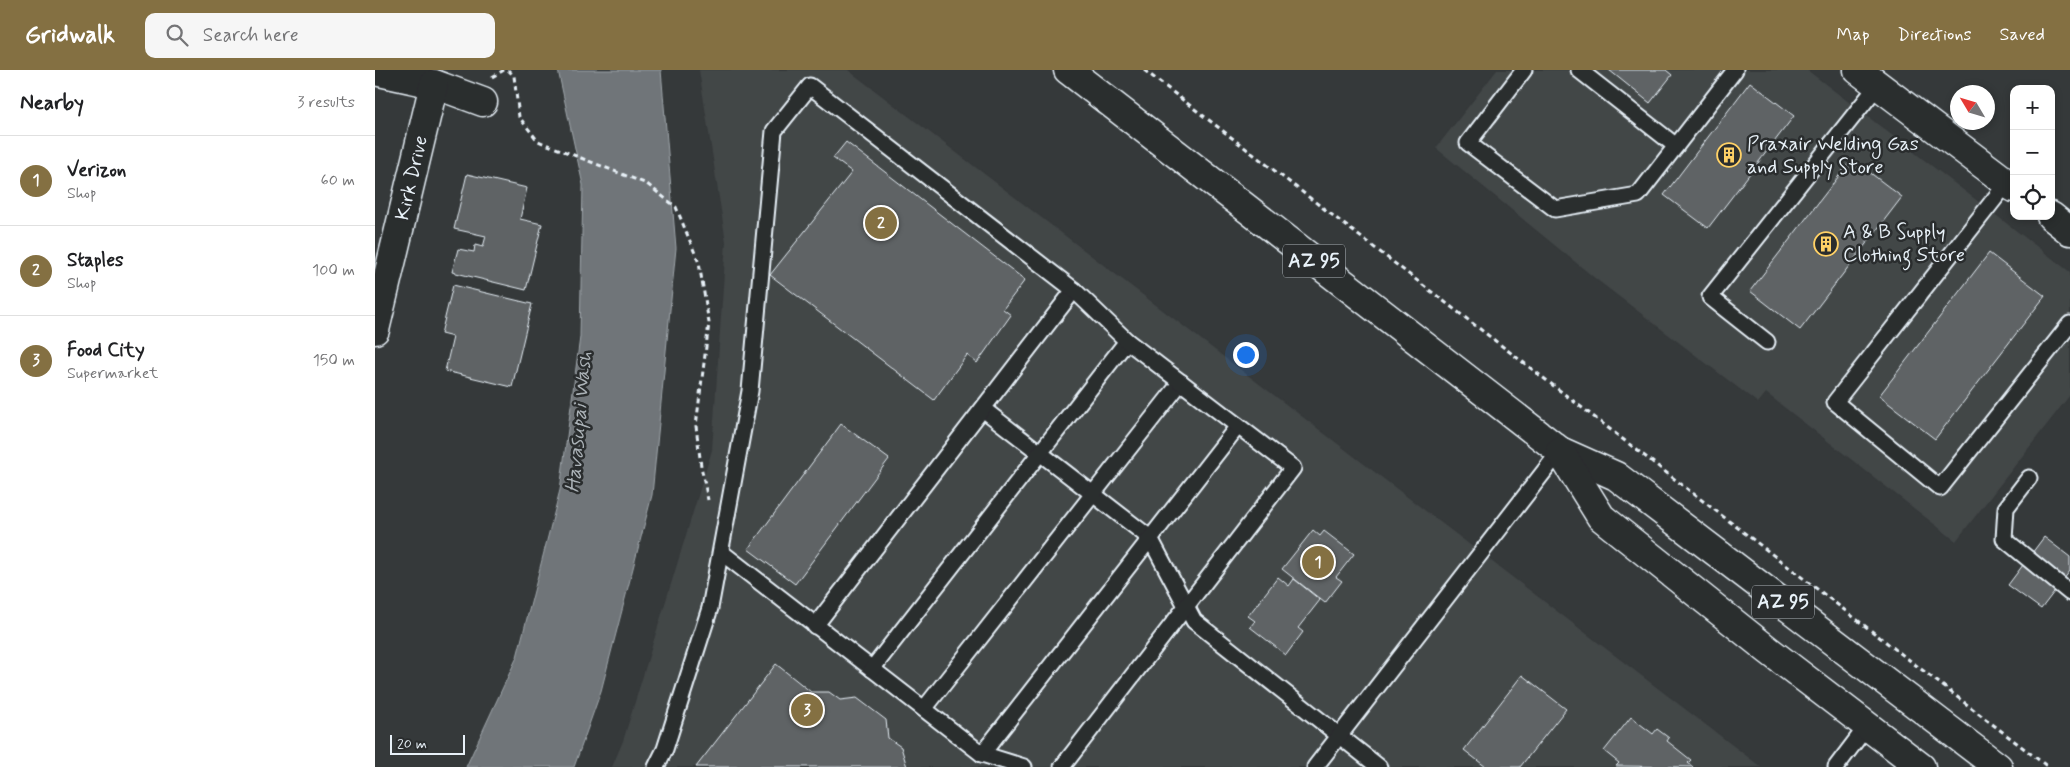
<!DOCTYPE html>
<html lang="en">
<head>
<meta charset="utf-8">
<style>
  :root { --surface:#fff; --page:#f6f6f6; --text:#202124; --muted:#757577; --line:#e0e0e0; --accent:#847042 }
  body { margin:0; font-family:Mynerve,sans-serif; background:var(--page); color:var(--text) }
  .controls { position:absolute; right:15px; top:15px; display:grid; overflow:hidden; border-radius:10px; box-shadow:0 2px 8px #0003 }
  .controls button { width:45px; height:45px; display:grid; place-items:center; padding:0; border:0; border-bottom:1px solid var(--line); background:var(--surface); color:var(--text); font:25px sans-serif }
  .compass { position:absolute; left:1575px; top:15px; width:45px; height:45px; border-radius:50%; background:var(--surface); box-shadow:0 2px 8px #0003; rotate:308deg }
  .scale { position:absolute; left:15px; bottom:12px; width:75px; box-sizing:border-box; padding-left:5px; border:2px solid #e8f1f8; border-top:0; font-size:14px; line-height:18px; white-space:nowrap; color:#e8f1f8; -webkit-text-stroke:4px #2a2d2e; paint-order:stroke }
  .you { position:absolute; left:870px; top:284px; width:18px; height:18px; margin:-12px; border:4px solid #fff; border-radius:50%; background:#1a73e8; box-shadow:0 0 0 8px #1a73e833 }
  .badge { display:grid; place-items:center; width:32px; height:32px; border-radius:50%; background:var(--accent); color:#fff; font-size:16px; font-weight:700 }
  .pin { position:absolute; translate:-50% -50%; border:2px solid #fff; box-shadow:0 1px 5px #0006 }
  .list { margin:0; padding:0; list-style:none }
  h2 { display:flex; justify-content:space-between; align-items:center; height:65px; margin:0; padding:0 20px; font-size:21px }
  h2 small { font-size:16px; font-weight:400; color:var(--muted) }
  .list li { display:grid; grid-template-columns:32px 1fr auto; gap:15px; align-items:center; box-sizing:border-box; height:90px; padding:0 20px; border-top:1px solid var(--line) }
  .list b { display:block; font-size:19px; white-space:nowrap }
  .list p { margin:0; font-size:16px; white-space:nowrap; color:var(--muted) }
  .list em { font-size:16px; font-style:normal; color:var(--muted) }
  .icon { flex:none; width:28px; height:28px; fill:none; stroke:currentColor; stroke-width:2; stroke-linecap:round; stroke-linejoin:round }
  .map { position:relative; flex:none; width:1695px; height:697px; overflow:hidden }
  header { display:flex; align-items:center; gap:30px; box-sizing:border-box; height:70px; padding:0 25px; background:var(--accent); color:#fff }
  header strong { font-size:24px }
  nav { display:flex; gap:28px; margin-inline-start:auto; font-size:18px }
  .search { width:350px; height:45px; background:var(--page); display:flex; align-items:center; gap:12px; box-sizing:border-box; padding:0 18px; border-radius:10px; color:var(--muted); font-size:19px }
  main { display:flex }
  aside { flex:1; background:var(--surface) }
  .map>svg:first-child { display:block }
  .built { fill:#424647 }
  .water { fill:#707579; stroke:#a0a7ac }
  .building { fill:#5f6365; stroke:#e8f1f8 }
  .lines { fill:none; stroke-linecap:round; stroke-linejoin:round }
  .service-casing { stroke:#e8f1f8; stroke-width:19 }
  .minor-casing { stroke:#e8f1f8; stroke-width:31 }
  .secondary-casing { stroke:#e8f1f8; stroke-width:31 }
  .trunk-casing { stroke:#e8f1f8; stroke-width:31 }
  .path { stroke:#e8f1f8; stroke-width:3; stroke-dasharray:5 4; stroke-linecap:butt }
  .service { stroke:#2a2d2e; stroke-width:15 }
  .minor { stroke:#2a2d2e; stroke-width:28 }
  .secondary { stroke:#2a2d2e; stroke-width:28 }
  .trunk { stroke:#2a2d2e; stroke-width:28 }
  .labels { text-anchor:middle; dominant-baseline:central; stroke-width:5; stroke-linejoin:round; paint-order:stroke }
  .shield { fill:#2a2d2e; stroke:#afb6bb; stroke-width:1 }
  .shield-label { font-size:19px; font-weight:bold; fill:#e8f1f8 }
  .poi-label { font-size:20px; fill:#e8f1f8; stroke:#2a2d2e; text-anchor:start }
  .street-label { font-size:20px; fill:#e8f1f8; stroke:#2a2d2e }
  .water-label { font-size:21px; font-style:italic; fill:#acb3b8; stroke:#2a2d2e }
</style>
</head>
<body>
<header>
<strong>Gridwalk</strong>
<div class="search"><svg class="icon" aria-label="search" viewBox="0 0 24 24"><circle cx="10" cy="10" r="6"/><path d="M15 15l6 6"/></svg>Search here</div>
<nav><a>Map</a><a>Directions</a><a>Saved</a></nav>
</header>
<main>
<aside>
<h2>Nearby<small>3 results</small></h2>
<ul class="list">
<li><span class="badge">1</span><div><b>Verizon</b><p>Shop</p></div><em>60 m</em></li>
<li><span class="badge">2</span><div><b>Staples</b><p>Shop</p></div><em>100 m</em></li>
<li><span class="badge">3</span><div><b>Food City</b><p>Supermarket</p></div><em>150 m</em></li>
</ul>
</aside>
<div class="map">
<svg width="1695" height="697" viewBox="0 0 1695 697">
  <rect width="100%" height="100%" fill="#35393a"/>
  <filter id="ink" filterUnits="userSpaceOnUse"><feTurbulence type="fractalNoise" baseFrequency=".02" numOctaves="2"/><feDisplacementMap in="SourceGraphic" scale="10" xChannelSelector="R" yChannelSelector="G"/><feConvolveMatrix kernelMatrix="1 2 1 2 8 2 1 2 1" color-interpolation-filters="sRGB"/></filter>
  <g filter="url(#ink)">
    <g class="built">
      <path d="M324 0H473L1386 697H237L248 671 337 380 351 172Z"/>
      <path d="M1122 0H1432L1695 202V325L1581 471 1391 323 1383 333 1221 209 1061 78Z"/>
    </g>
    <path class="water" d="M183 0H286L301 178 277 425 226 621 199 697H91L142 587 185 420 205 267 208 115Z"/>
    <g class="building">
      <path d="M1234 0H1291L1297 5 1275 33Z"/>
      <path d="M1375 12 1419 46 1333 158 1289 125Z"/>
      <path d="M471 72 650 210 628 239 636 245 602 293 592 285 559 330 395 205 477 102 458 88Z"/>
      <path d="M1477 89 1527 127 1425 260 1375 221Z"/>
      <path d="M92 104 152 118 145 149 167 154 151 220 77 202 83 179 99 182 100 175 108 177 111 166 79 159Z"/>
      <path d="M1614 183 1670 226 1560 369 1504 326Z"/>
      <path d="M78 215 157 234 137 317 70 301 78 267 66 264Z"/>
      <path d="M466 354 514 389 420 514 373 479Z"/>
      <path d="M938 460 945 466 949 461 979 484 961 507 967 511 950 533 907 499Z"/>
      <path d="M1669 467 1695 487V501L1666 539 1633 515Z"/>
      <path d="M903 507 914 516 919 509 945 530 923 558 928 562 911 585 875 557 880 551 873 546Z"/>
      <path d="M401 594 436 622H454L465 630 482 628 511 650 513 668 526 677 532 697H321Z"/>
      <path d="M1147 605 1191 639 1145 697H1111L1089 680Z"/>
      <path d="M1256 647 1278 664 1282 659 1294 668 1292 671 1316 690 1313 693 1318 697 1241 696 1244 693 1229 681Z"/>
    </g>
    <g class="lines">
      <g class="service-casing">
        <g id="service">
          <path d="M1149 0 1093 73 1180 139 1263 125 1360 0"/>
          <path d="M1204 0 1301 76"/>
          <path d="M1632 113 1460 332 1565 418 1695 254"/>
          <path d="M1392 272 1335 227 1503 15"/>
          <path d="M608 339 775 468 819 551 1004 697"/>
          <path d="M1654 408 1631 438 1629 469 1695 523"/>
          <path d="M346 482 607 684 649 697"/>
          <path d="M440 556 699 220"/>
          <path d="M497 599 752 271"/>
          <path d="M549 639 806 312"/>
          <path d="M607 684 863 356"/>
          <path d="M281 697 290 679 335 538 375 321 399 61 435 16 699 220 752 271 918 398 687 697"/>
          <path d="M940 697 1185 381"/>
          <path d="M1461 697 1492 656"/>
        </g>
      </g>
      <g class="minor-casing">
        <g id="minor">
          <path d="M0 1 59 14 108 32"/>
          <path d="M0 260 59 14"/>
        </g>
      </g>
      <g class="secondary-casing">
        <g id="secondary">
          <path d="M1483 0 1639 118"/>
          <path d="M1676 146 1695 161"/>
        </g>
      </g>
      <g class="trunk-casing">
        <g id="trunk">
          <path d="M693 0 1185 381 1241 406 1623 697"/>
          <path d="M1185 381 1226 447 1393 580 1546 697"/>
        </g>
      </g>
      <g class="path">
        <path d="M133 0 139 6 144 47 163 71 272 114 301 137 324 193 334 253 321 356 326 396 333 430"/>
        <path d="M769 0 1673 697"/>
        <path d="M117 7 129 0"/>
      </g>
      <use href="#service" class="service"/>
      <use href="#minor" class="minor"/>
      <use href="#secondary" class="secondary"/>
      <use href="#trunk" class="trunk"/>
    </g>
  </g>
  <defs>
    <g id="building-ring" transform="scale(1.25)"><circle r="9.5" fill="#2a2d2e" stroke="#ffd166" stroke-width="1.5"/><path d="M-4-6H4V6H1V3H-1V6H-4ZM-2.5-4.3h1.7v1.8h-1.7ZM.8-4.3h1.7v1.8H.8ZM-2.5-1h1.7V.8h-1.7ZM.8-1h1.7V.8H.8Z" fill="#ffd166"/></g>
  </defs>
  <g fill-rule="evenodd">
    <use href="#building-ring" x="1354" y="85"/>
    <use href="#building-ring" x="1451" y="174"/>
  </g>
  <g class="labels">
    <g class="shield">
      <rect x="908" y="174.5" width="62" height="33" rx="4"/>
      <rect x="1377" y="515.5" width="62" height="33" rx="4"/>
    </g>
    <g class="shield-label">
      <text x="939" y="191">AZ 95</text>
      <text x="1408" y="532">AZ 95</text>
    </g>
    <g class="poi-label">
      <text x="1372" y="74">Praxair Welding Gas<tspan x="1372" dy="23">and Supply Store</tspan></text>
      <text x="1468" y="162">A &amp; B Supply<tspan x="1468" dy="23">Clothing Store</tspan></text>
    </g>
    <g class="street-label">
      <text transform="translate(37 108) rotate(-77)">Kirk Drive</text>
    </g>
    <g class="water-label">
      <text transform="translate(204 352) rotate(-85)">Havasupai Wash</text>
    </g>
  </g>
</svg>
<div class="controls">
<button>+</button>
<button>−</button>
<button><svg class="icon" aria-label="locate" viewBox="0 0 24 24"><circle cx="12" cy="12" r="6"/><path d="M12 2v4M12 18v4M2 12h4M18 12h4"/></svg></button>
</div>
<svg class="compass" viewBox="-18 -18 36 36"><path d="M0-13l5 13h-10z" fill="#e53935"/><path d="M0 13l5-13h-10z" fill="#757577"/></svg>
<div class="scale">20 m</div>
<div class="you"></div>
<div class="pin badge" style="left:943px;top:492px">1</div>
<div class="pin badge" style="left:506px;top:153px">2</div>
<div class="pin badge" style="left:432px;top:640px">3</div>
</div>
</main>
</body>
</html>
